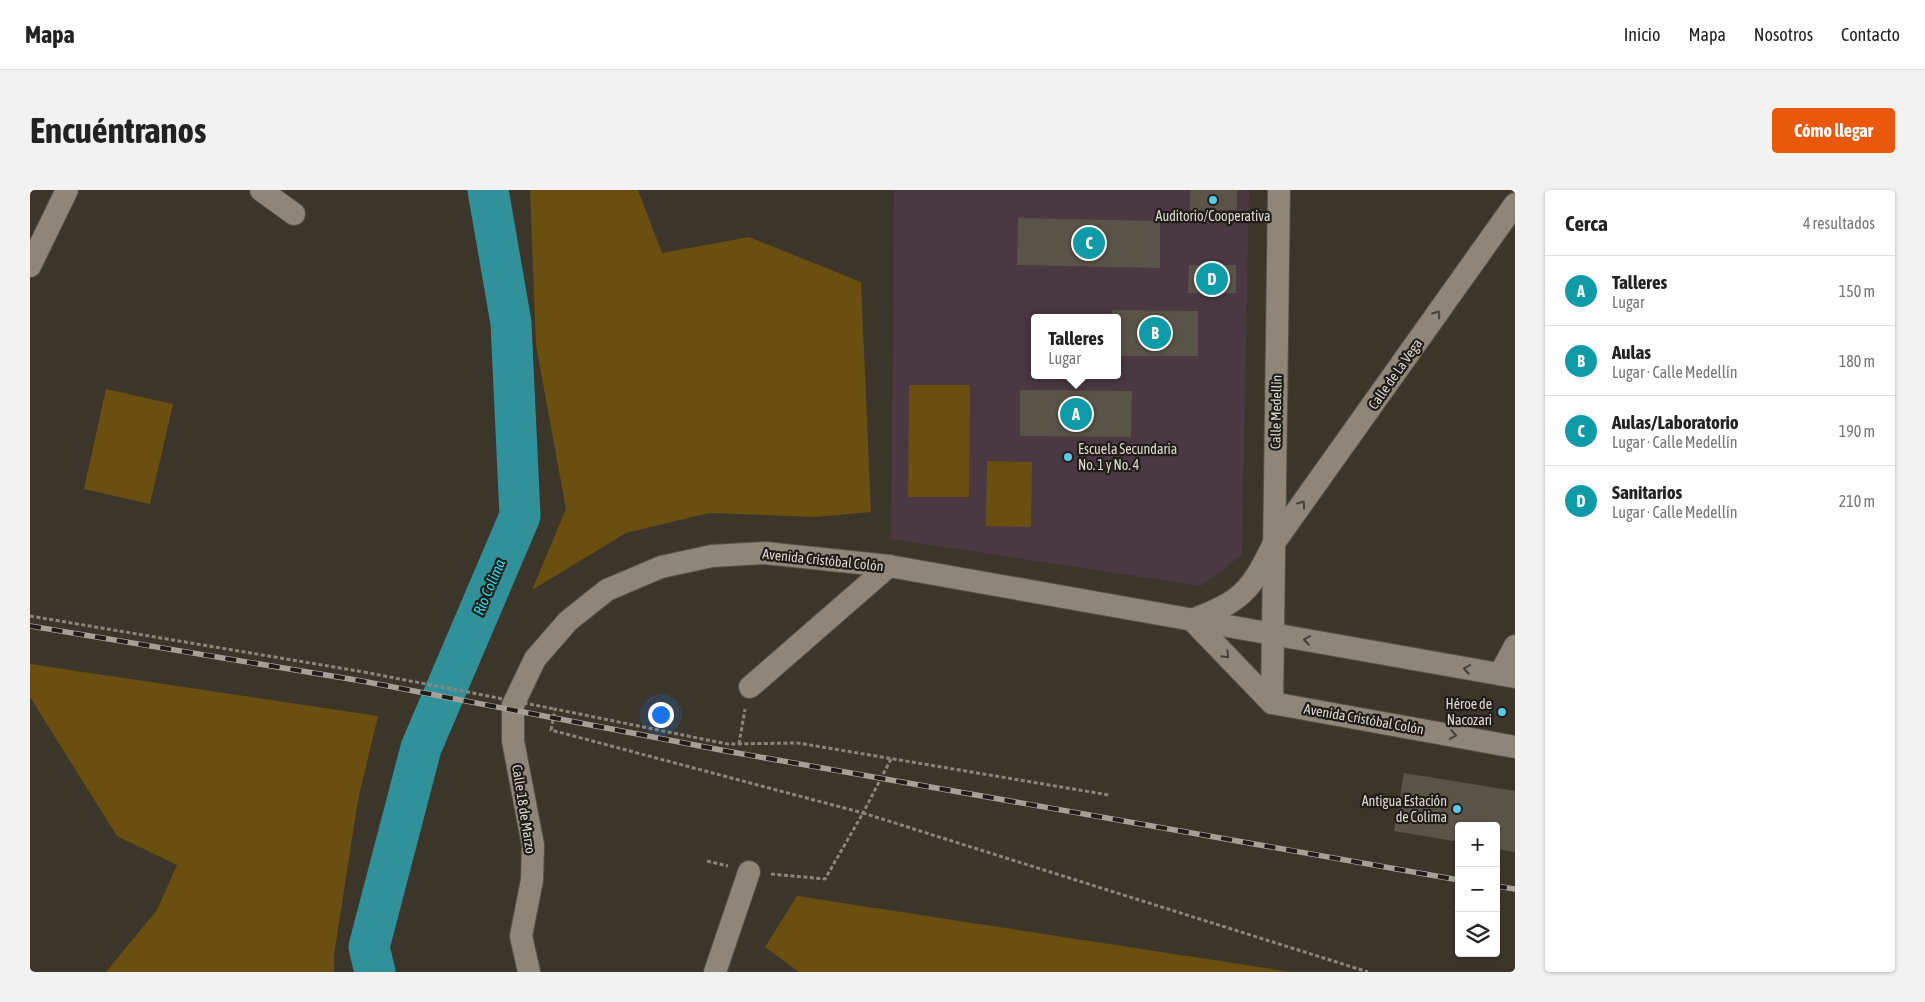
<!DOCTYPE html>
<html lang="es">
<head>
<meta charset="utf-8">
<style>
  :root { --surface:#fff; --page:#f2f2f2; --text:#222; --muted:#767676; --line:#e0e0e0; --accent:#ea580c }
  body { margin:0; font-family:"Asap Condensed",sans-serif; background:var(--page); color:var(--text) }
  .controls { position:absolute; right:15px; bottom:15px; display:grid; overflow:hidden; border-radius:5px; box-shadow:0 1px 4px #0004 }
  .controls button { width:45px; height:45px; display:grid; place-items:center; padding:0; border:0; border-bottom:1px solid var(--line); background:var(--surface); color:var(--text); font:25px sans-serif }
  .you { position:absolute; left:630px; top:524px; width:18px; height:18px; margin:-12px; border:4px solid #fff; border-radius:50%; background:#1a73e8; box-shadow:0 0 0 8px #1a73e833 }
  .badge { display:grid; place-items:center; width:32px; height:32px; border-radius:50%; background:var(--accent); color:#fff; font-size:16px; font-weight:700 }
  .pin { position:absolute; translate:-50% -50%; border:2px solid #fff; box-shadow:0 1px 5px #0006 }
  .popup { position:absolute; left:1001px; top:124px; width:90px; height:65px; box-sizing:border-box; display:grid; place-content:center; border-radius:5px; background:var(--surface); filter:drop-shadow(0 1px 4px #0005); font-size:16px; white-space:nowrap; color:var(--muted) }
  .popup b { font-size:19px; color:var(--text) }
  .popup::after { content:''; position:absolute; left:50%; top:100%; margin-left:-10px; border:10px solid transparent; border-top-color:var(--surface) }
  .list { margin:0; padding:0; list-style:none }
  h2 { display:flex; justify-content:space-between; align-items:center; height:65px; margin:0; padding:0 20px; font-size:21px }
  h2 small { font-size:16px; font-weight:400; color:var(--muted) }
  .list li { display:grid; grid-template-columns:32px 1fr auto; gap:15px; align-items:center; box-sizing:border-box; height:70px; padding:0 20px; border-top:1px solid var(--line) }
  .list b { display:block; font-size:19px; white-space:nowrap }
  .list p { margin:0; font-size:16px; white-space:nowrap; color:var(--muted) }
  .list em { font-size:16px; font-style:normal; color:var(--muted) }
  .icon { flex:none; width:28px; height:28px; fill:none; stroke:currentColor; stroke-width:2; stroke-linecap:round; stroke-linejoin:round }
  .map { position:relative; flex:none; width:1485px; height:782px; overflow:hidden; border-radius:5px }
  header { display:flex; align-items:center; gap:30px; box-sizing:border-box; height:70px; padding:0 25px; background:var(--surface); border-bottom:1px solid var(--line) }
  header strong { font-size:24px }
  nav { display:flex; gap:28px; margin-inline-start:auto; font-size:18px }
  .intro { display:flex; align-items:center; justify-content:space-between; box-sizing:border-box; height:120px; padding:0 30px }
  h1 { margin:0; font-size:35px }
  .button { padding:12px 22px; border-radius:5px; background:var(--accent); color:#fff; font-size:18px; font-weight:700 }
  main { display:flex; gap:30px; padding:0 30px }
  aside { flex:1; background:var(--surface); border-radius:5px; box-shadow:0 1px 4px #0004 }
  .map>svg:first-child { display:block }
  .education { fill:#4a3842; fill-rule:evenodd }
  .green { fill:#6a4f10 }
  .lines { fill:none; stroke-linecap:round; stroke-linejoin:round }
  .river { stroke:#30919b; stroke-width:41 }
  .building { fill:#5a5448 }
  .street-casing { stroke:#565248; stroke-width:24 }
  .path { stroke:#8b867d; stroke-width:3; stroke-dasharray:4 2.5; stroke-linecap:butt }
  .street { stroke:#8d8679; stroke-width:22 }
  .rail-casing { stroke:#a5a198; stroke-width:5.5 }
  .rail { stroke:#201d18; stroke-width:4; stroke-dasharray:11; stroke-linecap:butt }
  .path-bridge { stroke:#8b867d; stroke-width:3; stroke-dasharray:4 2.5; stroke-linecap:butt }
  .oneway { stroke:#46423a }
  .poi-dot { fill:#5bc8e7; stroke:#201d18; stroke-width:2 }
  .labels { text-anchor:middle; dominant-baseline:central; stroke-width:4.5; stroke-linejoin:round; paint-order:stroke }
  .poi-label { font-size:14px; fill:#ddd9d2; stroke:#201d18; text-anchor:end }
  .street-label { font-size:14px; fill:#ddd9d2; stroke:#201d18 }
  .water-label { font-size:15px; font-style:italic; fill:#16e3f5; stroke:#201d18 }
</style>
</head>
<body>
<header>
<strong>Mapa</strong>
<nav><a>Inicio</a><a>Mapa</a><a>Nosotros</a><a>Contacto</a></nav>
</header>
<div class="intro"><h1>Encuéntranos</h1><a class="button">Cómo llegar</a></div>
<main>
<div class="map">
<svg width="1485" height="782" viewBox="0 0 1485 782">
  <rect width="100%" height="100%" fill="#3b352a"/>
  <path class="education" d="M864 0H1219L1212 365 1171 396 861 349ZM1005 128H1087V185H1005Z"/>
  <g class="green">
    <path d="M500 0H608L632 63 719 47 831 92 841 322 785 327 679 323 596 343 502 400 536 319 506 155Z"/>
    <path d="M879 195H940L939 307H878Z"/>
    <path d="M76 199 143 214 120 314 54 299Z"/>
    <path d="M957 271 1002 272 1001 337 956 336Z"/>
    <path d="M0 474 348 526 328 610 304 765V782H76L127 720 147 675 87 646 0 507Z"/>
    <path d="M767 706 1261 782H769L735 757Z"/>
  </g>
  <g class="lines">
    <path class="river" d="M345 782 339 757 391 558 490 326 481 133 458 0"/>
  </g>
  <g class="building">
    <rect x="1160" y="0" width="47" height="20"/>
    <path d="M988 28 1130 31V78L987 75Z"/>
    <path d="M1159 75H1206V103H1158Z"/>
    <path d="M1082 120 1168 121V166H1087V128H1082Z"/>
    <path d="M990 200 1102 201 1101 247 990 246Z"/>
    <path d="M1374 583 1485 601V662L1466 659V636H1429V652L1364 641Z"/>
  </g>
  <g class="lines">
    <g class="street-casing">
      <g id="street">
        <path d="M231 0 264 24"/>
        <path d="M0 76 37 0"/>
        <path d="M1162 430C1212 411 1221 401 1244 353L1485 14"/>
        <path d="M1162 430 1242 513 1485 557"/>
        <path d="M1470 484 1485 456"/>
        <path d="M720 497 859 376"/>
        <path d="M1242 513 1249 0"/>
        <path d="M499 782 491 746 502 690 503 655 483 551V515L505 469 538 431 577 400 631 377 682 366 735 363 859 376 1485 487"/>
        <path d="M685 782 719 682"/>
      </g>
    </g>
    <g class="path">
      <path d="M0 426 334 482"/>
      <path d="M709 554 715 519"/>
      <path d="M861 569 833 623 521 540 525 519 697 554 768 553 1079 605"/>
      <path d="M677 671 698 676"/>
      <path d="M741 684 795 689 833 623 1338 782"/>
    </g>
    <use href="#street" class="street"/>
    <g class="rail-casing">
      <g id="rail">
        <path d="M0 436 332 491 696 561 1429 690"/>
        <path d="M1466 696 1485 699"/>
      </g>
    </g>
    <use href="#rail" class="rail"/>
    <path class="path-bridge" d="M334 482 525 519"/>
  </g>
  <defs><path id="oneway-chevron" d="M-2-3.5L2.5 0L-2 3.5" fill="none" stroke-width="1.6" stroke-linecap="round" stroke-linejoin="round" transform="scale(1.25)"/></defs>
  <g class="oneway">
    <use href="#oneway-chevron" transform="translate(1407 124) rotate(-55)"/>
    <use href="#oneway-chevron" transform="translate(1272 314) rotate(-54)"/>
    <use href="#oneway-chevron" transform="translate(1277 450) rotate(-170)"/>
    <use href="#oneway-chevron" transform="translate(1196 465) rotate(46)"/>
    <use href="#oneway-chevron" transform="translate(1437 479) rotate(-170)"/>
    <use href="#oneway-chevron" transform="translate(1423 545) rotate(10)"/>
  </g>
  <g class="poi-dot">
    <circle cx="1183" cy="10" r="5"/>
    <circle cx="1038" cy="267" r="5"/>
    <circle cx="1472" cy="522" r="5"/>
    <circle cx="1427" cy="619" r="5"/>
  </g>
  <g class="labels">
    <g class="poi-label">
      <text x="1183" y="26" text-anchor="middle">Auditorio/Cooperativa</text>
      <text x="1048" y="259" text-anchor="start">Escuela Secundaria<tspan x="1048" dy="16">No. 1 y No. 4</tspan></text>
      <text x="1462" y="514">Héroe de<tspan x="1462" dy="16">Nacozari</tspan></text>
      <text x="1417" y="611">Antigua Estación<tspan x="1417" dy="16">de Colima</tspan></text>
    </g>
    <g class="street-label">
      <text transform="translate(1365 184) rotate(-55)">Calle de La Vega</text>
      <text transform="translate(1246 222) rotate(-89)">Calle Medellín</text>
      <text transform="translate(793 370) rotate(6)">Avenida Cristóbal Colón</text>
      <text transform="translate(1334 529) rotate(10)">Avenida Cristóbal Colón</text>
      <text transform="translate(494 619) rotate(81)">Calle 18 de Marzo</text>
    </g>
    <g class="water-label">
      <text transform="translate(459 397) rotate(-67)">Río Colima</text>
    </g>
  </g>
</svg>
<div class="controls">
<button>+</button>
<button>−</button>
<button><svg class="icon" aria-label="layers" viewBox="0 0 24 24"><path d="M12 4l9 5-9 5-9-5zM3 14l9 5 9-5"/></svg></button>
</div>
<div class="you"></div>
<div class="pin badge" style="left:1046px;top:224px;background:#0f9aa8">A</div>
<div class="popup"><b>Talleres</b>Lugar</div>
<div class="pin badge" style="left:1125px;top:143px;background:#0f9aa8">B</div>
<div class="pin badge" style="left:1059px;top:53px;background:#0f9aa8">C</div>
<div class="pin badge" style="left:1182px;top:89px;background:#0f9aa8">D</div>
</div>
<aside>
<h2>Cerca<small>4 resultados</small></h2>
<ul class="list">
<li><span class="badge" style="background:#0f9aa8">A</span><div><b>Talleres</b><p>Lugar</p></div><em>150 m</em></li>
<li><span class="badge" style="background:#0f9aa8">B</span><div><b>Aulas</b><p>Lugar · Calle Medellín</p></div><em>180 m</em></li>
<li><span class="badge" style="background:#0f9aa8">C</span><div><b>Aulas/Laboratorio</b><p>Lugar · Calle Medellín</p></div><em>190 m</em></li>
<li><span class="badge" style="background:#0f9aa8">D</span><div><b>Sanitarios</b><p>Lugar · Calle Medellín</p></div><em>210 m</em></li>
</ul>
</aside>
</main>
</body>
</html>
